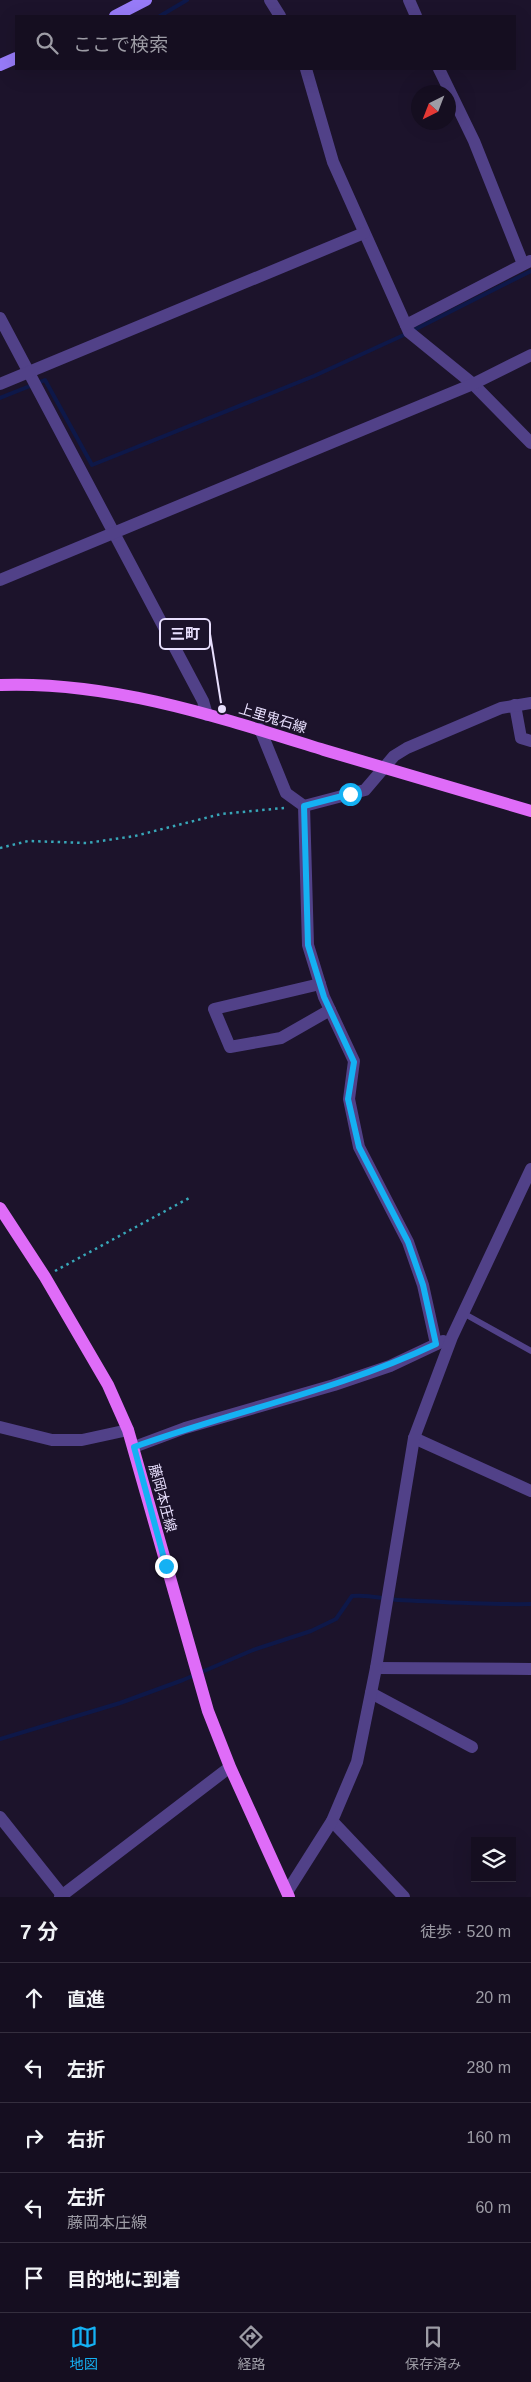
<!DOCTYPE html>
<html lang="ja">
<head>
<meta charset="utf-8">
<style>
  :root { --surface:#150e20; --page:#1e1729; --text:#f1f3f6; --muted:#9d9ca5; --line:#342e3e; --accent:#15b1f3 }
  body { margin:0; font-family:Arial,"Noto Sans JP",sans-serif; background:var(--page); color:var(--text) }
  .controls { position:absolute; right:15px; bottom:15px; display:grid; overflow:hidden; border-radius:0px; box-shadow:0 5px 20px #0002 }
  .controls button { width:45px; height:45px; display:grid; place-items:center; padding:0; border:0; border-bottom:1px solid var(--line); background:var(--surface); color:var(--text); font:25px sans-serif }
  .compass { position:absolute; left:411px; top:85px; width:45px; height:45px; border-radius:50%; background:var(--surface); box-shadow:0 5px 20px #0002; rotate:222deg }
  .stop { position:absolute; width:15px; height:15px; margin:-11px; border:4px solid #15b1f3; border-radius:50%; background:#fff }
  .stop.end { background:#15b1f3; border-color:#fff; box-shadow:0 1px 5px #0008 }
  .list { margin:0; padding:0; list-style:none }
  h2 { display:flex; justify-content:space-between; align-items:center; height:65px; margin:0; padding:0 20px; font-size:21px }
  h2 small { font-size:16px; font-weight:400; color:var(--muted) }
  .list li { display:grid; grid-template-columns:32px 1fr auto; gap:15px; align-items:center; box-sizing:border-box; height:70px; padding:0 20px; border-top:1px solid var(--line) }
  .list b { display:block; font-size:19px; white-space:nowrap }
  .list p { margin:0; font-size:16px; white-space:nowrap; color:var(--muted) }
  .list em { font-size:16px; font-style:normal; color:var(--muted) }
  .icon { flex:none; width:28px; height:28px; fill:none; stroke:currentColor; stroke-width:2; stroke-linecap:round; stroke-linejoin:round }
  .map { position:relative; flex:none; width:531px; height:1897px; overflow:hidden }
  .search { position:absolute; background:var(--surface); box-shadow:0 5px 20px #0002; left:15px; right:15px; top:15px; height:55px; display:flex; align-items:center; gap:12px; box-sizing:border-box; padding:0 18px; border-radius:0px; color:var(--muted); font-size:19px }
  .sheet { height:415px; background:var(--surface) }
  nav { display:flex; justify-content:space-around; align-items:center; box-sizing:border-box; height:70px; border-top:1px solid var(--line); background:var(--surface); font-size:14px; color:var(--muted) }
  nav a { display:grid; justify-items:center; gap:2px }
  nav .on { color:var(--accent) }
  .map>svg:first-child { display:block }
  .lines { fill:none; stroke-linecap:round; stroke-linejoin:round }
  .stream { stroke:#0e1849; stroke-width:4 }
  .path { stroke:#38a7b9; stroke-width:2.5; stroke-dasharray:2.5 4; stroke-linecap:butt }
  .lane { stroke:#514188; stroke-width:6 }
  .street { stroke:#514188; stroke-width:12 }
  .secondary { stroke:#977bf8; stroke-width:12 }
  .primary { stroke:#df6cf8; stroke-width:12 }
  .route { stroke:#15b1f3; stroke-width:6 }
  .labels { text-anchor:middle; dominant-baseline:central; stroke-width:4; stroke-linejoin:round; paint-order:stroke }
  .street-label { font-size:14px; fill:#e8dffd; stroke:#1c132b }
  .leader { fill:none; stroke:#e8dffd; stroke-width:2 }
  .callout-dot { fill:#e8dffd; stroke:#1c132b; stroke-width:2 }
  .callout { fill:#1c132b; stroke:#e8dffd; stroke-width:2 }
  .callout-label { font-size:15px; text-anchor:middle; font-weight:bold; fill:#e8dffd }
</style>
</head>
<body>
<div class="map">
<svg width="531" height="1897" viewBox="0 0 531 1897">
  <rect width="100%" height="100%" fill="#1c132b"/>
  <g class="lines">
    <g class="stream">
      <path d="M160 16 187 0"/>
      <path d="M412 331 531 271"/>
      <path d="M0 398 45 380 92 465 314 376 406 334"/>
      <path d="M0 1739 120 1703 183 1680 253 1650 311 1631 336 1619 352 1596C368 1594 382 1599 398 1600 443 1602 487 1605 531 1604"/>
    </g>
    <g class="path">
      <path d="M0 848 28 841 87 843 135 836 221 814 284 808"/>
      <path d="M55 1271 191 1197"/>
    </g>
    <path class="lane" d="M463 1313 531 1351"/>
    <g class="street">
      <path d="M270 0 280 16"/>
      <path d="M409 0 416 16"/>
      <path d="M306 69 333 162 409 332 473 384 531 443"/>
      <path d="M439 69 474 141 523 264"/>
      <path d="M0 318 203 701 207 715"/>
      <path d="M406 325 530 261"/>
      <path d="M0 384 364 233"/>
      <path d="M0 580 473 384 531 355"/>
      <path d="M515 705 521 738 531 741"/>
      <path d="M260 729 286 793 304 806 308 945 324 997 354 1061 349 1099 359 1147 408 1242 423 1285 436 1344"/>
      <path d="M304 806 365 790 394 756 407 748 501 708 531 703"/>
      <path d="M320 984 214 1009 230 1047 281 1038 330 1010"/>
      <path d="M0 1427 52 1440H82L128 1430"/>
      <path d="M414 1438 531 1491"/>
      <path d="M134 1447 185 1428 334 1385 390 1366 443 1341"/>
      <path d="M376 1668 531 1669"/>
      <path d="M371 1693 472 1747"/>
      <path d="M0 1817 62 1895"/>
      <path d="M332 1821 404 1897"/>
      <path d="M287 1892 332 1821 357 1762 376 1668 414 1438 452 1337 531 1169"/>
      <path d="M60 1897 230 1767"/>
    </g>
    <g class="secondary">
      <path d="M115 16 146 0"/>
      <path d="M0 65 16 58"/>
    </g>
    <g class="primary">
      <path d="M0 685C112 681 219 717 324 750 393 771 462 791 531 811"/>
      <path d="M0 1208 45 1277 108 1385 128 1430 208 1711 230 1767 289 1897"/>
    </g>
  </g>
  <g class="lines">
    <path class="route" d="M166 1566 134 1447C234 1411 339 1390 436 1344L423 1285 408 1242 359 1147 348 1099 354 1062 324 997 308 945 304 806 350 794"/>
  </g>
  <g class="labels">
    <g class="street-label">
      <text transform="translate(273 718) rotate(17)">上里鬼石線</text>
      <text transform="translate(163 1498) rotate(75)">藤岡本庄線</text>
    </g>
  </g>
  <path class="leader" d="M222 709L210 634"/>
  <circle class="callout-dot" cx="222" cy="709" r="5"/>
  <rect class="callout" x="160" y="619" width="50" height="30" rx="5"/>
  <g class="callout-label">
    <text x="185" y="639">三町</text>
  </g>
</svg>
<div class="controls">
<button><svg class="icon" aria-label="layers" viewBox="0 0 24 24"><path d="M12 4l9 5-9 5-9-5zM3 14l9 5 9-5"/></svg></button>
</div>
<svg class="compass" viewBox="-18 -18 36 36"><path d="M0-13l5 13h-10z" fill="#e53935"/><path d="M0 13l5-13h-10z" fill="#9d9ca5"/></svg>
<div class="stop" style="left:350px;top:794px"></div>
<div class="stop end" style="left:166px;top:1566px"></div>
<div class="search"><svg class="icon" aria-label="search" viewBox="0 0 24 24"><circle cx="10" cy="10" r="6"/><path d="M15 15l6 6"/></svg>ここで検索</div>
</div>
<section class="sheet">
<h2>7 分<small>徒歩 · 520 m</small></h2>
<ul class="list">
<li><svg class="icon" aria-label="ahead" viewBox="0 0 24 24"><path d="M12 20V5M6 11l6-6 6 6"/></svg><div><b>直進</b></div><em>20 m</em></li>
<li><svg class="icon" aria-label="left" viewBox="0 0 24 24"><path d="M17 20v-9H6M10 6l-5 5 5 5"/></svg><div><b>左折</b></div><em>280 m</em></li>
<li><svg class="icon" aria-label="right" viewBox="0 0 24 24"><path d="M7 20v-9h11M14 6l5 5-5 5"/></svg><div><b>右折</b></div><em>160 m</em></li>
<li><svg class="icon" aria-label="left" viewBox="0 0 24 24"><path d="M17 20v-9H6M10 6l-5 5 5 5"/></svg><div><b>左折</b><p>藤岡本庄線</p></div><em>60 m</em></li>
<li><svg class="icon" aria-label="arrive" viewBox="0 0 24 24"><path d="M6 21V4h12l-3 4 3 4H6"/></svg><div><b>目的地に到着</b></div></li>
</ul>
</section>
<nav>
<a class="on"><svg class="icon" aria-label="map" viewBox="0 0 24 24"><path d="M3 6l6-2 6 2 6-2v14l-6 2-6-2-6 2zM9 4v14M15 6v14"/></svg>地図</a>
<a><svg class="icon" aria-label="directions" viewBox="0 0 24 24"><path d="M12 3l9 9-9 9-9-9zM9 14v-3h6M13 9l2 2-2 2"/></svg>経路</a>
<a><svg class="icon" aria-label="saved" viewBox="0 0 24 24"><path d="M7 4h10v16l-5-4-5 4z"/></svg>保存済み</a>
</nav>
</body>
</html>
